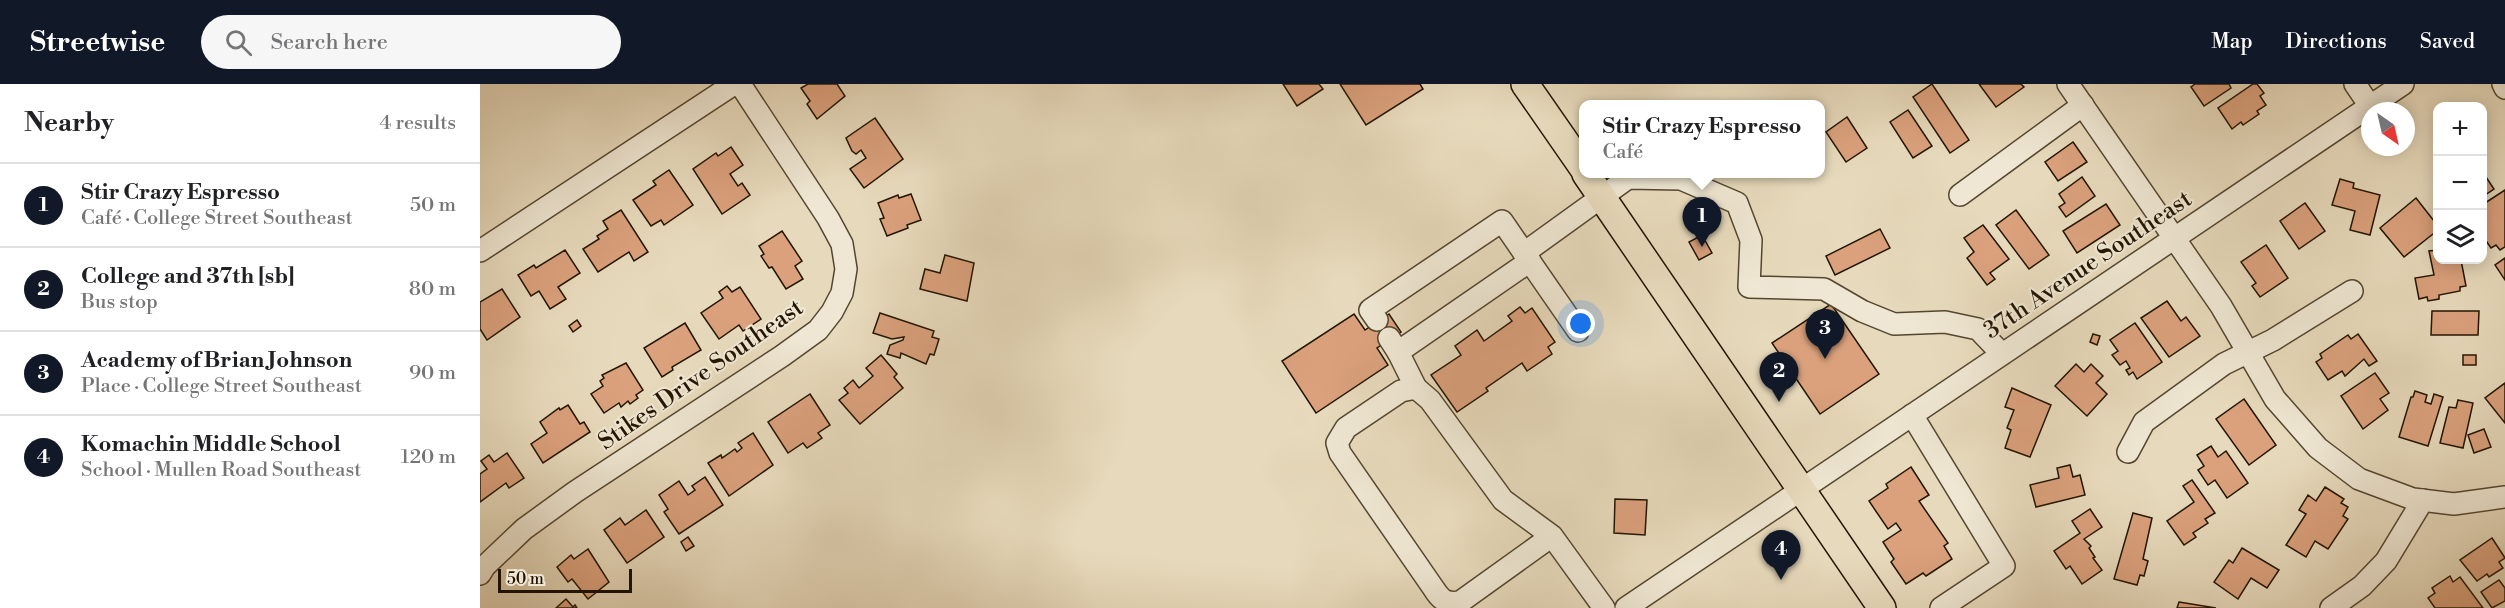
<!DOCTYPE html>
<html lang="en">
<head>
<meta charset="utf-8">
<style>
  :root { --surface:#fff; --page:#f6f6f6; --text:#202124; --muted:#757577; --line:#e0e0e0; --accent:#111827 }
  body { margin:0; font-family:"Libre Bodoni",serif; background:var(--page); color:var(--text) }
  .controls { position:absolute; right:18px; top:18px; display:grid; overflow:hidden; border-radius:12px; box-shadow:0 3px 15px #0003 }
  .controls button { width:54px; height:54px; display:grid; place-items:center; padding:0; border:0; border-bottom:2px solid var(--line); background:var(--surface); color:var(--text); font:30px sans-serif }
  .compass { position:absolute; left:1881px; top:18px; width:54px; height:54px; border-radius:50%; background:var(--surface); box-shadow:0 3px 15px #0003; rotate:146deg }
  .scale { position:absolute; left:18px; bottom:15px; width:134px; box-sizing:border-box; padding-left:6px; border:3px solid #231502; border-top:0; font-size:16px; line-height:21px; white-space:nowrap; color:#231502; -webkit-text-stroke:4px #efe7d3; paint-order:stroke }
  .you { position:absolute; left:1101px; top:240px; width:21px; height:21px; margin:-15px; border:4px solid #fff; border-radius:50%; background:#1a73e8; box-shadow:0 0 0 9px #1a73e833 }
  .badge { display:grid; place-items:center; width:39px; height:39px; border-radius:50%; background:var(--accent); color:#fff; font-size:20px; font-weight:700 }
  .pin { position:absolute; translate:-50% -50px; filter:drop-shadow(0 2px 3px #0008) }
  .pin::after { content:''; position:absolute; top:32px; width:21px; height:18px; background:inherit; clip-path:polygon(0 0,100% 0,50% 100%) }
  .popup { position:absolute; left:1099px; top:16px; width:246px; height:78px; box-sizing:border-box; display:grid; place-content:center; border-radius:12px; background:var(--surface); filter:drop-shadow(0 2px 4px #0005); font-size:20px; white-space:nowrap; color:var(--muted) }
  .popup b { font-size:22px; color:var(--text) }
  .popup::after { content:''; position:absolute; left:50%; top:100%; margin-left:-12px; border:12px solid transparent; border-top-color:var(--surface) }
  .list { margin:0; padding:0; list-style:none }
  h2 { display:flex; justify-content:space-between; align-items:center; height:78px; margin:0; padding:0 24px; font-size:26px }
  h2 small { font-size:20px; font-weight:400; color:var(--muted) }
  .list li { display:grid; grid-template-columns:39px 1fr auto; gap:18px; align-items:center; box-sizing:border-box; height:84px; padding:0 24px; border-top:2px solid var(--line) }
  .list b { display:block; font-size:22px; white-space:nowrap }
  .list p { margin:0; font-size:20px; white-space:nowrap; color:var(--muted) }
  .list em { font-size:20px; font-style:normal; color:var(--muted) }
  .icon { flex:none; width:33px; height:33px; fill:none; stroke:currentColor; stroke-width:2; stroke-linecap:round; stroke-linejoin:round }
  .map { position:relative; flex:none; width:2025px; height:524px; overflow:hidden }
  header { display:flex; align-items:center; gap:36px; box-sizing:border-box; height:84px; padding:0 30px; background:var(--accent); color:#fff }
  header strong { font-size:28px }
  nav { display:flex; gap:33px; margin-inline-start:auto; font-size:21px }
  .search { width:420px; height:54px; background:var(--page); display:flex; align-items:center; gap:15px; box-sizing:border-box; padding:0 21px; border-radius:33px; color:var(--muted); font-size:22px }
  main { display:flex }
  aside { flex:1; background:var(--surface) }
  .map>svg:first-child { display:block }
  .building { fill:#daa17c; stroke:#231502; stroke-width:1.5 }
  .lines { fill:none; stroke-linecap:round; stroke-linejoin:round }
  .minor-casing { stroke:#544630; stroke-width:24 }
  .major-casing { stroke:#231502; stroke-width:30 }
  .minor { stroke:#efe7d3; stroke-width:21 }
  .major { stroke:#e7dabc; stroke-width:27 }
  .labels { text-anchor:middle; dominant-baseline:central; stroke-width:4.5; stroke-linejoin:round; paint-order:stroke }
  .street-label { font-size:24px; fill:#231502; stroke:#efe7d3 }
</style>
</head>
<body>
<header>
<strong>Streetwise</strong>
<div class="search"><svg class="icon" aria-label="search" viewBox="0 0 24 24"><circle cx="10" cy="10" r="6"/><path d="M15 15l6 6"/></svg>Search here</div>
<nav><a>Map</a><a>Directions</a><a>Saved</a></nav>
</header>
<main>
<aside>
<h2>Nearby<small>4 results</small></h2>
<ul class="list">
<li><span class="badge">1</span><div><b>Stir Crazy Espresso</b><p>Café · College Street Southeast</p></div><em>50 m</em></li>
<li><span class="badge">2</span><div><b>College and 37th [sb]</b><p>Bus stop</p></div><em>80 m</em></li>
<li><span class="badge">3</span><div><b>Academy of Brian Johnson</b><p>Place · College Street Southeast</p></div><em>90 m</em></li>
<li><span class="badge">4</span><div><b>Komachin Middle School</b><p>School · Mullen Road Southeast</p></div><em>120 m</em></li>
</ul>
</aside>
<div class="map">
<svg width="2025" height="524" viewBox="0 0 2025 524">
  <rect width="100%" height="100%" fill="#e7dabc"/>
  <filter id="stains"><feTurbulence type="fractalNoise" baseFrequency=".00333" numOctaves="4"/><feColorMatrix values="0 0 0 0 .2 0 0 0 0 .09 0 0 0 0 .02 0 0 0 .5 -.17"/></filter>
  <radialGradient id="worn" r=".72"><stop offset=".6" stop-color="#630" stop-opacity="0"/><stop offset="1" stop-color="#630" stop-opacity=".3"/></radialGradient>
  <g class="building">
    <path d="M328 0H357L365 12 337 35 327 20 330 17 321 4Z"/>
    <path d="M803 0H839L843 5 817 22Z"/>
    <path d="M860 0H940L943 5 886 41Z"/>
    <path d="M1452 0 1489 56 1470 69 1433 13Z"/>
    <path d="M1499 0H1541L1544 3 1516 23Z"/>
    <path d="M1715 0H1749L1751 4 1724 22 1711 3Z"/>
    <path d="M1773 0H1777L1784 9 1780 12 1786 21 1777 27 1779 30 1763 41 1761 38 1752 45 1738 24Z"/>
    <path d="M1428 26 1452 62 1433 74 1410 38Z"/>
    <path d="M1367 33 1387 64 1366 78 1346 48Z"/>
    <path d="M395 34 423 75 384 104 370 85 386 74 381 66 376 70 372 67 366 54Z"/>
    <path d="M1593 58 1607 78 1578 97 1565 78Z"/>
    <path d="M251 63 263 81 250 90 258 102 262 99 270 111 242 130 213 85 236 69 238 72Z"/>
    <path d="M189 86 213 121 184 141 181 136 171 142 153 116 176 101 173 97Z"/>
    <path d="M2002 87 2014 105 2002 113Z"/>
    <path d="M1602 93 1615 112 1586 133 1579 123 1585 119 1579 110Z"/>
    <path d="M1860 95 1874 99 1873 104 1900 111 1890 151 1870 146 1875 127 1852 121Z"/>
    <path d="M2025 106V163L2020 166 2016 161 2011 164 2002 151V121Z"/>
    <path d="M431 110 441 136 427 141 428 144 407 152 400 135 404 134 398 119 418 111 419 114Z"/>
    <path d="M1936 114 1954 137 1958 134V146L1924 173 1900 144Z"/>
    <path d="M1825 119 1845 147 1819 165 1800 137Z"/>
    <path d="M1626 120 1640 141 1597 169 1583 147Z"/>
    <path d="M141 126 168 168 154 177 149 168 118 188 103 165 119 155 117 152 128 145 123 137Z"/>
    <path d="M1536 126 1569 171 1549 185 1516 141Z"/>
    <path d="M1503 141 1529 175 1510 189 1515 195 1507 201 1487 174 1494 168 1484 154Z"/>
    <path d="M1400 145 1410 164 1355 191 1346 172Z"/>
    <path d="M302 147 322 177 315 182 323 195 306 205 292 183 289 184 281 172 284 170 279 162Z"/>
    <path d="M1222 151 1232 169 1219 176 1209 158Z"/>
    <path d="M1786 161 1808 194 1780 213 1772 202 1776 199 1761 178Z"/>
    <path d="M85 166 100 189 78 203 86 215 70 225 59 207 51 212 38 191 54 181 56 184Z"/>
    <path d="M1958 166V176H1981L1986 202 1980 203V207L1959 211V215L1948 217 1947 213 1939 215 1935 194 1954 191 1949 167Z"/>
    <path d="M465 171 494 179 487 217 440 205 445 185 460 189Z"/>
    <path d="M2025 174V196L2015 181Z"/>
    <path d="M247 202 252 208 260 203 281 235 263 247 259 241 239 255 221 229 243 214 239 208Z"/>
    <path d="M22 205 40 233 7 256 0 245V218Z"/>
    <path d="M1687 217 1701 237 1706 233 1720 252 1689 273 1661 234Z"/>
    <path d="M1351 220 1399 290 1340 330 1292 259Z"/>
    <path d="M1040 223 1045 229 1052 224 1075 258 1068 263 1072 270 1047 287 1042 279 1006 304 1008 307 977 328 951 291 981 271 975 262 997 246 1004 257 1032 237 1028 232Z"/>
    <path d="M1952 227H1999L1998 251H1951Z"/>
    <path d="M400 229 454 247 452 253 459 255 454 271 450 270 446 280 421 269 420 274 407 270 410 261 423 256 424 253 412 255 393 249Z"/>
    <path d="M874 230 885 246 909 230 921 248 897 264 908 281 836 329 802 277Z"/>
    <path d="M97 236 101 242 93 248 89 242Z"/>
    <path d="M205 239 221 266 192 283 193 286 182 293 164 264Z"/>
    <path d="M1655 239 1682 278 1657 295 1653 288 1649 291 1646 286 1650 284 1646 277 1640 281 1632 271 1638 267 1630 256Z"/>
    <path d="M1613 250 1620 252 1617 261 1610 258Z"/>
    <path d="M1878 250 1897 277 1889 282 1884 275 1865 292 1862 287 1848 296 1836 278 1842 274 1840 270 1868 251 1871 255Z"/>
    <path d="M401 271 417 290 414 293 423 304 380 340 359 316 368 309 364 304 373 296 379 304 393 292 386 284Z"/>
    <rect x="1983" y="271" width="13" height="10"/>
    <path d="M146 279 163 306 156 311 158 314 150 320 148 317 141 323 139 319 124 329 111 310 123 302 120 297 124 294 122 291Z"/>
    <path d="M1596 280 1604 288 1611 280 1623 292 1616 299 1627 310 1607 332 1575 302Z"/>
    <path d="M1895 289 1909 309 1900 315 1908 326 1883 345 1861 312Z"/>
    <path d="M2025 299V339L2005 314Z"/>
    <path d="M1532 304 1571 321 1550 373 1525 364 1531 346 1527 344 1534 326 1525 323Z"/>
    <path d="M1935 307 1947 311 1945 318 1951 320 1954 310 1963 313 1948 362 1919 353 1931 313H1933Z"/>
    <path d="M330 310 350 341 338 349 342 354 327 364 323 359 308 369 288 338Z"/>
    <path d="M1764 315 1796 361 1769 381 1736 335Z"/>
    <path d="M1978 316 1993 319 1983 364 1960 359 1969 323 1976 324Z"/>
    <path d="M88 321 100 340 104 338 110 348 63 379 51 360 67 349 60 338 79 324 80 326Z"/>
    <path d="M2004 345 2011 363 1994 369 1988 351Z"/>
    <path d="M273 349 293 381 249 412 228 379 241 371 242 374 255 365 257 368 262 364 258 359Z"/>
    <path d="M1731 362 1738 373 1746 367 1768 399 1747 414 1735 396 1728 401 1718 386 1724 382 1717 371Z"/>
    <path d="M27 369 44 394 29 404 26 399 0 418V390L7 385 1 377 9 371 14 378Z"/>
    <path d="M1590 381 1593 393 1600 391 1605 411 1556 423 1550 401 1579 394 1577 384Z"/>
    <path d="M1431 383 1449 411 1439 417 1468 459 1464 462 1472 475 1446 492 1443 489 1426 500 1411 478 1414 475 1403 458 1421 446 1416 439 1408 445 1389 417 1408 404 1406 400Z"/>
    <path d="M225 393 243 421 199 450 184 428 188 425 179 411 199 397 208 411 215 406 212 402Z"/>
    <path d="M1712 396 1735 429 1725 435 1728 439 1713 449 1716 453 1704 461 1687 437 1714 418 1703 402Z"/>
    <path d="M1845 403 1864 415 1861 419 1868 423 1863 432 1868 435 1848 465 1835 457 1826 473 1806 461 1826 430 1819 426 1828 411 1836 417Z"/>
    <path d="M1135 415 1167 416 1165 451 1134 449Z"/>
    <path d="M1610 425 1622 443 1604 455 1611 462 1609 464 1615 473 1613 474 1622 486 1602 500 1590 482 1586 485 1574 467 1600 449 1592 437Z"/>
    <path d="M166 426 184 453 147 479 124 446 140 434 145 441Z"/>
    <path d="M1653 429 1672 434 1663 475 1668 477 1664 492 1660 491 1657 501 1634 495Z"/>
    <path d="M208 453 214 462 206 467 201 458Z"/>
    <path d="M2012 454 2025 474 2019 478 2023 484 2009 493 2007 490 1997 497 1980 476Z"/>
    <path d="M1762 464 1799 486 1787 504 1771 494 1758 515 1734 498 1749 476 1753 479Z"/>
    <path d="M108 465 129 498 108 515 92 495 88 498 77 483 91 471 94 475Z"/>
    <path d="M1970 492 1973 498 1980 493 2003 524H1955L1948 514 1955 509 1952 504Z"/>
    <path d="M2019 496 2025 504V517L2012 524 2001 508Z"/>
    <path d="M86 515 93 523 95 521 97 524H76Z"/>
    <path d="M1699 518 1736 524H1697Z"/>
  </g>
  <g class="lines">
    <g class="minor-casing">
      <g id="minor">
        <path d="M1588 0 1741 222 1795 315 1838 364 1879 395 1933 415 1974 420 2025 413"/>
        <path d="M1875 0 1890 22"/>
        <path d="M2023 0 2025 4"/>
        <path d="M1480 111 1603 21"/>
        <path d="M0 167 254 0"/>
        <path d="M897 236 890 226 1022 137 1044 169"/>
        <path d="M1098 247 1044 169 1148 94 1201 95 1257 119 1271 156 1269 203 1344 205 1382 227 1414 240 1465 238 1498 245 1522 270"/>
        <path d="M909 254 918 268 1050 177"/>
        <path d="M918 268 936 304"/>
        <path d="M1432 331 1524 482 1461 524"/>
        <path d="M1648 368 1664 338 1744 280 1793 256 1872 207"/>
        <path d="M1072 452 980 518C966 520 961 516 954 505L860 369 857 359 866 344 921 307 936 304 950 316 1023 416 1072 452 1124 524"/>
        <path d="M0 490 5 482 44 445 95 408 302 272 338 246 352 228 362 209 366 185 362 160 348 134 260 0"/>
        <path d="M1146 524 1923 0"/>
        <path d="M1851 524 1882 502 1906 477 1943 416"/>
      </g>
    </g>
    <g class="major-casing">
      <g id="major">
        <path d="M1045 0 1104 85"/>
        <path d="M1106 90 1402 524"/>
      </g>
    </g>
    <use href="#minor" class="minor"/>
    <use href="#major" class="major"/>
  </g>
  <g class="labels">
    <g class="street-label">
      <text transform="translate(1608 181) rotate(-34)">37th Avenue Southeast</text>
      <text transform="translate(221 291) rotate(-35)">Stikes Drive Southeast</text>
    </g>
  </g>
  <rect width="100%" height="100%" filter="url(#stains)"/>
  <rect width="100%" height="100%" fill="url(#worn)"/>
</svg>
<div class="controls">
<button>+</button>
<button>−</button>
<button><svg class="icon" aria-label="layers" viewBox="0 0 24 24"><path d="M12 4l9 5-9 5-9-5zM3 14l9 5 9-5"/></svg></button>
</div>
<svg class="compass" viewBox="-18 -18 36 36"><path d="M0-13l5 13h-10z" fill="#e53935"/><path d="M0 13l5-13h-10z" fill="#757577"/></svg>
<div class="scale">50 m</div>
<div class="you"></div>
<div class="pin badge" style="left:1222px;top:163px">1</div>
<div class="popup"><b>Stir Crazy Espresso</b>Café</div>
<div class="pin badge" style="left:1299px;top:318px">2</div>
<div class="pin badge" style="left:1345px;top:275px">3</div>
<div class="pin badge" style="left:1301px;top:496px">4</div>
</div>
</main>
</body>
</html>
